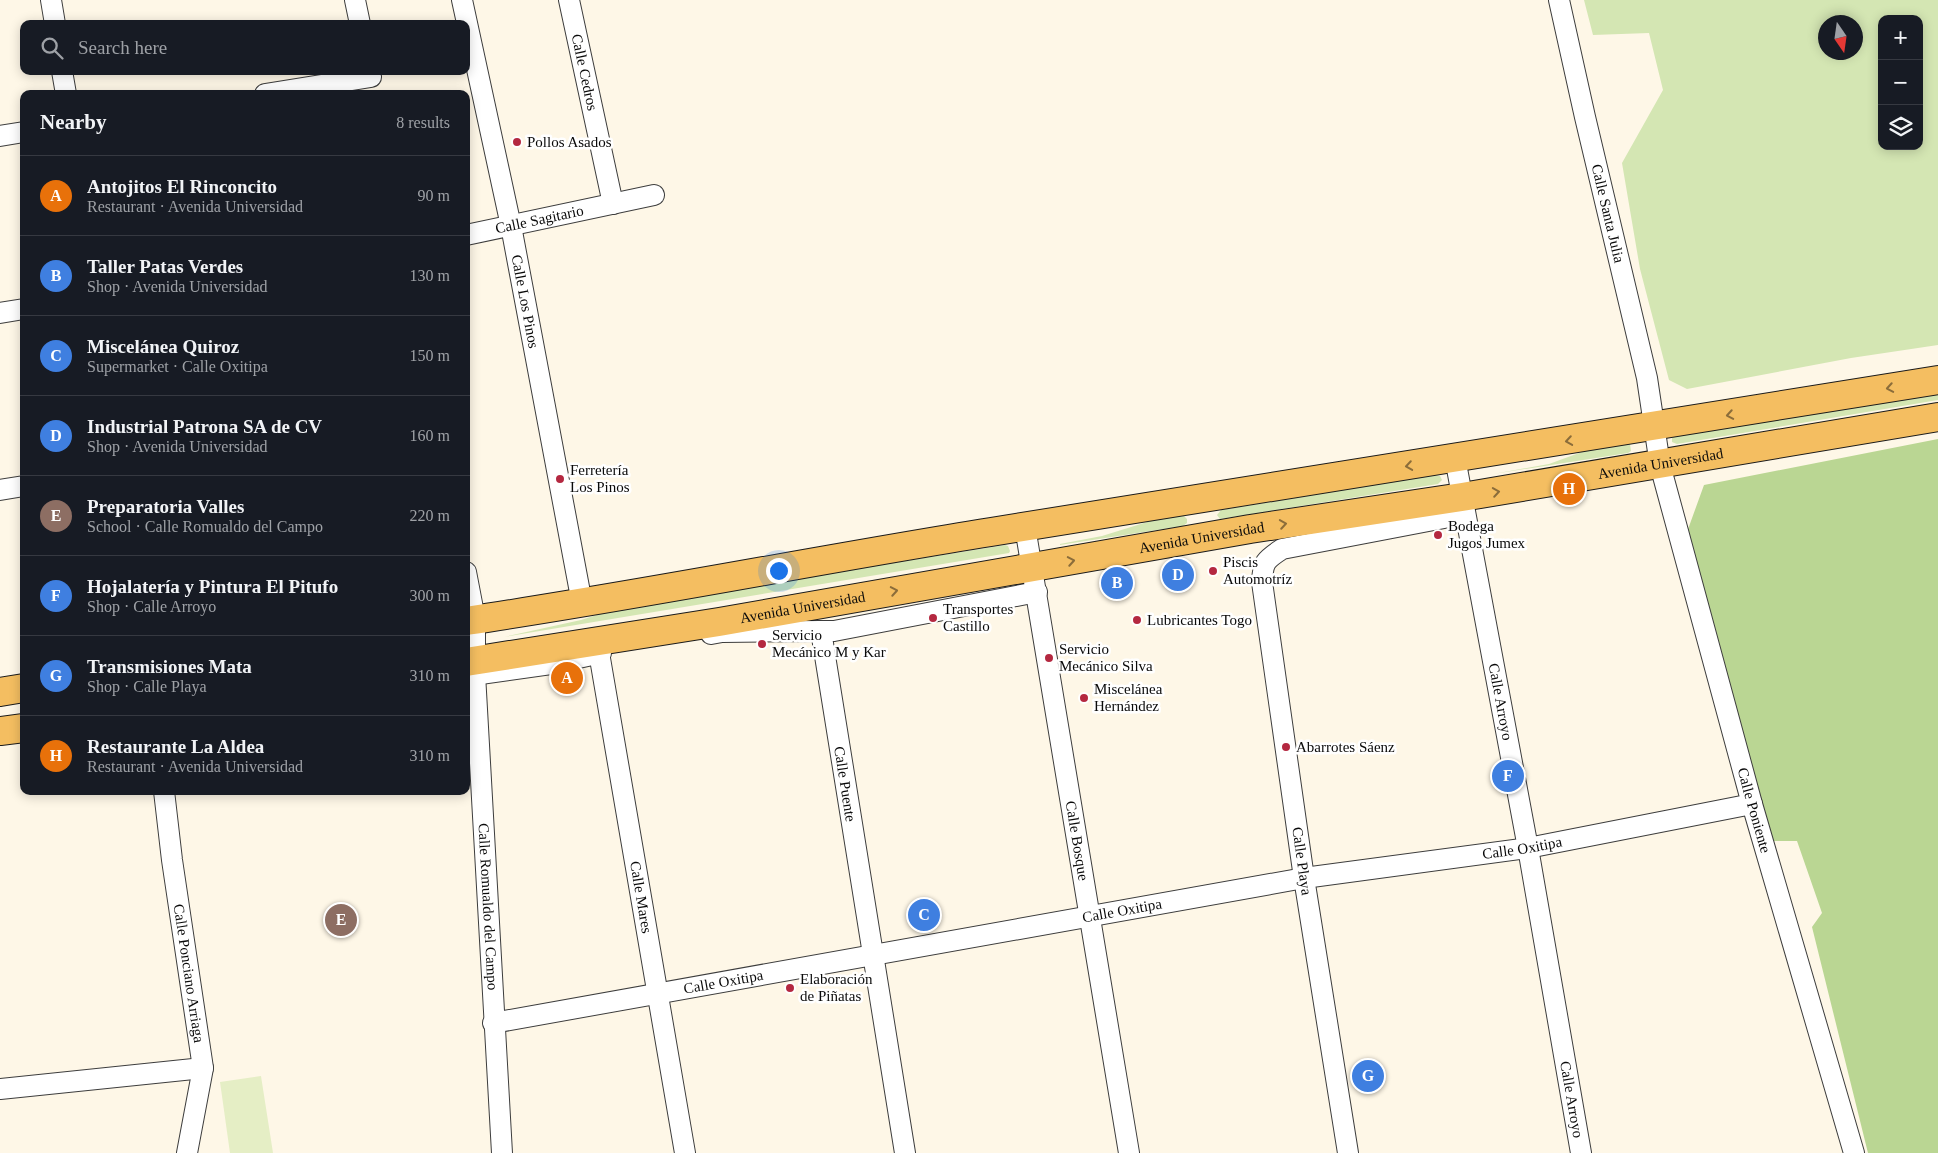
<!DOCTYPE html>
<html lang="en">
<head>
<meta charset="utf-8">
<style>
  :root { --surface:#171b24; --page:#242831; --text:#f1f3f6; --muted:#9ea1a6; --line:#363941; --accent:#b45309 }
  body { margin:0; font-family:"Times New Roman",serif; background:var(--page); color:var(--text) }
  .controls { position:absolute; right:15px; top:15px; display:grid; overflow:hidden; border-radius:10px; box-shadow:0 2px 12px #0003 }
  .controls button { width:45px; height:45px; display:grid; place-items:center; padding:0; border:0; border-bottom:1px solid var(--line); background:var(--surface); color:var(--text); font:25px sans-serif }
  .compass { position:absolute; left:1818px; top:15px; width:45px; height:45px; border-radius:50%; background:var(--surface); box-shadow:0 2px 12px #0003; rotate:167deg }
  .you { position:absolute; left:778px; top:570px; width:18px; height:18px; margin:-12px; border:4px solid #fff; border-radius:50%; background:#1a73e8; box-shadow:0 0 0 8px #1a73e833 }
  .badge { display:grid; place-items:center; width:32px; height:32px; border-radius:50%; background:var(--accent); color:#fff; font-size:16px; font-weight:700 }
  .pin { position:absolute; translate:-50% -50%; border:2px solid #fff; box-shadow:0 1px 5px #0006 }
  .list { margin:0; padding:0; list-style:none }
  h2 { display:flex; justify-content:space-between; align-items:center; height:65px; margin:0; padding:0 20px; font-size:21px }
  h2 small { font-size:16px; font-weight:400; color:var(--muted) }
  .list li { display:grid; grid-template-columns:32px 1fr auto; gap:15px; align-items:center; box-sizing:border-box; height:80px; padding:0 20px; border-top:1px solid var(--line) }
  .list b { display:block; font-size:19px; white-space:nowrap }
  .list p { margin:0; font-size:16px; white-space:nowrap; color:var(--muted) }
  .list em { font-size:16px; font-style:normal; color:var(--muted) }
  .icon { flex:none; width:28px; height:28px; fill:none; stroke:currentColor; stroke-width:2; stroke-linecap:round; stroke-linejoin:round }
  .map { position:relative; flex:none; width:1938px; height:1153px; overflow:hidden }
  .search { position:absolute; background:var(--surface); box-shadow:0 2px 12px #0003; left:20px; top:20px; width:450px; height:55px; display:flex; align-items:center; gap:12px; box-sizing:border-box; padding:0 18px; border-radius:10px; color:var(--muted); font-size:19px }
  .panel { position:absolute; background:var(--surface); box-shadow:0 2px 12px #0003; left:20px; top:90px; width:450px; height:705px; border-radius:10px }
  .map>svg:first-child { display:block }
  .green { fill:#d4e6b3; fill-rule:evenodd }
  .forest { fill:#bad693 }
  .pitch { fill:#e5eec5 }
  .lines { fill:none; stroke-linecap:round; stroke-linejoin:round }
  .street-casing { stroke:#3d3d3d; stroke-width:22 }
  .primary-casing { stroke:#1b1b1b; stroke-width:30 }
  .street { stroke:#fff; stroke-width:20 }
  .primary { stroke:#f4be61; stroke-width:28 }
  .oneway { stroke:#8b6d3a }
  .poi-dot { fill:#b42840; stroke:#fff; stroke-width:2 }
  .labels { text-anchor:middle; dominant-baseline:central; stroke-width:5; stroke-linejoin:round; paint-order:stroke }
  .street-label { font-size:15px; fill:#0a0a0a; stroke:#fff }
  .poi-label { font-size:15px; fill:#0a0a0a; stroke:#fff; text-anchor:start }
</style>
</head>
<body>
<div class="map">
<svg width="1938" height="1153" viewBox="0 0 1938 1153">
  <rect width="100%" height="100%" fill="#fef7e7"/>
  <g class="green">
    <path d="M1584 0H1938V345L1851 358 1687 389 1669 380 1640 269 1622 163 1663 90 1649 33 1593 35ZM1882 19H1919V146H1882ZM1856 22V52H1826V22Z"/>
    <path d="M1938 392V400L1677 444 1672 442V438L1675 435Z"/>
    <path d="M1630 444 1631 451 1628 453 1493 474 1549 464 1590 449Z"/>
    <path d="M1435 475 1440 476 1442 480 1438 484 1220 519 1217 515 1221 510Z"/>
    <path d="M1184 516 1187 519V523L1183 526 1060 545V544L1102 536 1160 518Z"/>
    <path d="M1005 545 1008 546 1010 551 1009 553 504 637 581 620 625 606Z"/>
  </g>
  <path class="forest" d="M1938 439V1153H1868L1812 927 1822 913 1797 841H1772L1716 631 1687 532 1704 485Z"/>
  <path class="pitch" d="M261 1076 273 1153H230L220 1082Z"/>
  <g class="lines">
    <g class="street-casing">
      <g id="street">
        <path d="M51 0 55 24"/>
        <path d="M355 0 360 24"/>
        <path id="s1" d="M462 0 511 226 582 603"/>
        <path id="s2" d="M569 0 613 204"/>
        <path id="s3" d="M1559 0 1585 117 1647 378 1660 465 1752 804 1854 1153"/>
        <path d="M62 71 66 94"/>
        <path d="M265 94 371 77"/>
        <path d="M0 136 24 132"/>
        <path id="s4" d="M466 235 654 195"/>
        <path d="M0 313 24 309"/>
        <path id="s5" d="M1455 458 1528 848 1581 1153"/>
        <path d="M0 490 24 486"/>
        <path id="s6" d="M1025 527 1129 1153"/>
        <path id="s7" d="M466 572 475 619V674L502 1153"/>
        <path d="M711 634 722 632 821 631"/>
        <path id="s8" d="M597 641 685 1153"/>
        <path d="M466 676 551 664 601 653"/>
        <path id="s9" d="M164 791 172 860 203 1068 187 1153"/>
        <path id="s10" d="M493 1023 1304 878 1528 848 1752 804"/>
        <path d="M0 1089 203 1068"/>
        <path d="M905 1153 821 631H834L1037 592"/>
        <path d="M1348 1153 1304 878 1262 582C1263 562 1265 560 1282 549L1465 514"/>
      </g>
    </g>
    <g class="primary-casing">
      <g id="primary">
        <path d="M466 621C642 595 816 560 991 532 1307 482 1623 433 1938 380"/>
        <path id="s11" d="M466 662 719 622 1250 529 1462 497 1938 417"/>
        <path d="M0 692 24 688"/>
        <path d="M0 731 24 728"/>
      </g>
    </g>
    <use href="#street" class="street"/>
    <use href="#primary" class="primary"/>
  </g>
  <defs><path id="oneway-chevron" d="M-2-3.5L2.5 0L-2 3.5" fill="none" stroke-width="1.6" stroke-linecap="round" stroke-linejoin="round" transform="scale(1.25)"/></defs>
  <g class="oneway">
    <use href="#oneway-chevron" transform="translate(1890 388) rotate(170)"/>
    <use href="#oneway-chevron" transform="translate(1730 415) rotate(170)"/>
    <use href="#oneway-chevron" transform="translate(1569 441) rotate(171)"/>
    <use href="#oneway-chevron" transform="translate(1409 466) rotate(171)"/>
    <use href="#oneway-chevron" transform="translate(1496 492) rotate(-9)"/>
    <use href="#oneway-chevron" transform="translate(1283 524) rotate(-9)"/>
    <use href="#oneway-chevron" transform="translate(1071 561) rotate(-10)"/>
    <use href="#oneway-chevron" transform="translate(894 591) rotate(-10)"/>
  </g>
  <g class="poi-dot">
    <circle cx="517" cy="142" r="5"/>
    <circle cx="560" cy="479" r="5"/>
    <circle cx="1438" cy="535" r="5"/>
    <circle cx="1213" cy="571" r="5"/>
    <circle cx="933" cy="618" r="5"/>
    <circle cx="1137" cy="620" r="5"/>
    <circle cx="762" cy="644" r="5"/>
    <circle cx="1049" cy="658" r="5"/>
    <circle cx="1084" cy="698" r="5"/>
    <circle cx="1286" cy="747" r="5"/>
    <circle cx="790" cy="988" r="5"/>
  </g>
  <g class="labels">
    <g class="street-label">
      <text stroke="none"><textPath href="#s2" startOffset="74">Calle Cedros</textPath></text>
      <text stroke="none"><textPath href="#s3" startOffset="219">Calle Santa Julia</textPath></text>
      <text stroke="none"><textPath href="#s4" startOffset="75">Calle Sagitario</textPath></text>
      <text stroke="none"><textPath href="#s1" startOffset="308">Calle Los Pinos</textPath></text>
      <text stroke="none"><textPath href="#s11" startOffset="1211">Avenida Universidad</textPath></text>
      <text stroke="none"><textPath href="#s11" startOffset="746">Avenida Universidad</textPath></text>
      <text stroke="none"><textPath href="#s11" startOffset="341">Avenida Universidad</textPath></text>
      <text stroke="none"><textPath href="#s5" startOffset="248">Calle Arroyo</textPath></text>
      <text transform="translate(845 784) rotate(81)">Calle Puente</text>
      <text stroke="none"><textPath href="#s3" startOffset="834">Calle Poniente</textPath></text>
      <text stroke="none"><textPath href="#s6" startOffset="318">Calle Bosque</textPath></text>
      <text stroke="none"><textPath href="#s10" startOffset="1044">Calle Oxitipa</textPath></text>
      <text transform="translate(1302 861) rotate(82)">Calle Playa</text>
      <text stroke="none"><textPath href="#s8" startOffset="260">Calle Mares</textPath></text>
      <text stroke="none"><textPath href="#s7" startOffset="336">Calle Romualdo del Campo</textPath></text>
      <text stroke="none"><textPath href="#s10" startOffset="639">Calle Oxitipa</textPath></text>
      <text stroke="none"><textPath href="#s9" startOffset="184">Calle Ponciano Arriaga</textPath></text>
      <text stroke="none"><textPath href="#s10" startOffset="234">Calle Oxitipa</textPath></text>
      <text stroke="none"><textPath href="#s5" startOffset="652">Calle Arroyo</textPath></text>
    </g>
    <g class="poi-label">
      <text x="527" y="142">Pollos Asados</text>
      <text x="570" y="470">Ferretería<tspan x="570" dy="17">Los Pinos</tspan></text>
      <text x="1448" y="526">Bodega<tspan x="1448" dy="17">Jugos Jumex</tspan></text>
      <text x="1223" y="562">Piscis<tspan x="1223" dy="17">Automotríz</tspan></text>
      <text x="943" y="609">Transportes<tspan x="943" dy="17">Castillo</tspan></text>
      <text x="1147" y="620">Lubricantes Togo</text>
      <text x="772" y="635">Servicio<tspan x="772" dy="17">Mecánico M y Kar</tspan></text>
      <text x="1059" y="649">Servicio<tspan x="1059" dy="17">Mecánico Silva</tspan></text>
      <text x="1094" y="689">Miscelánea<tspan x="1094" dy="17">Hernández</tspan></text>
      <text x="1296" y="747">Abarrotes Sáenz</text>
      <text x="800" y="979">Elaboración<tspan x="800" dy="17">de Piñatas</tspan></text>
    </g>
  </g>
</svg>
<div class="controls">
<button>+</button>
<button>−</button>
<button><svg class="icon" aria-label="layers" viewBox="0 0 24 24"><path d="M12 4l9 5-9 5-9-5zM3 14l9 5 9-5"/></svg></button>
</div>
<svg class="compass" viewBox="-18 -18 36 36"><path d="M0-13l5 13h-10z" fill="#e53935"/><path d="M0 13l5-13h-10z" fill="#9ea1a6"/></svg>
<div class="you"></div>
<div class="pin badge" style="left:567px;top:678px;background:#e8710a">A</div>
<div class="pin badge" style="left:1117px;top:583px;background:#3f7fe0">B</div>
<div class="pin badge" style="left:924px;top:915px;background:#3f7fe0">C</div>
<div class="pin badge" style="left:1178px;top:575px;background:#3f7fe0">D</div>
<div class="pin badge" style="left:341px;top:920px;background:#8d6e63">E</div>
<div class="pin badge" style="left:1508px;top:776px;background:#3f7fe0">F</div>
<div class="pin badge" style="left:1368px;top:1076px;background:#3f7fe0">G</div>
<div class="pin badge" style="left:1569px;top:489px;background:#e8710a">H</div>
<div class="search"><svg class="icon" aria-label="search" viewBox="0 0 24 24"><circle cx="10" cy="10" r="6"/><path d="M15 15l6 6"/></svg>Search here</div>
<section class="panel">
<h2>Nearby<small>8 results</small></h2>
<ul class="list">
<li><span class="badge" style="background:#e8710a">A</span><div><b>Antojitos El Rinconcito</b><p>Restaurant · Avenida Universidad</p></div><em>90 m</em></li>
<li><span class="badge" style="background:#3f7fe0">B</span><div><b>Taller Patas Verdes</b><p>Shop · Avenida Universidad</p></div><em>130 m</em></li>
<li><span class="badge" style="background:#3f7fe0">C</span><div><b>Miscelánea Quiroz</b><p>Supermarket · Calle Oxitipa</p></div><em>150 m</em></li>
<li><span class="badge" style="background:#3f7fe0">D</span><div><b>Industrial Patrona SA de CV</b><p>Shop · Avenida Universidad</p></div><em>160 m</em></li>
<li><span class="badge" style="background:#8d6e63">E</span><div><b>Preparatoria Valles</b><p>School · Calle Romualdo del Campo</p></div><em>220 m</em></li>
<li><span class="badge" style="background:#3f7fe0">F</span><div><b>Hojalatería y Pintura El Pitufo</b><p>Shop · Calle Arroyo</p></div><em>300 m</em></li>
<li><span class="badge" style="background:#3f7fe0">G</span><div><b>Transmisiones Mata</b><p>Shop · Calle Playa</p></div><em>310 m</em></li>
<li><span class="badge" style="background:#e8710a">H</span><div><b>Restaurante La Aldea</b><p>Restaurant · Avenida Universidad</p></div><em>310 m</em></li>
</ul>
</section>
</div>
</body>
</html>
